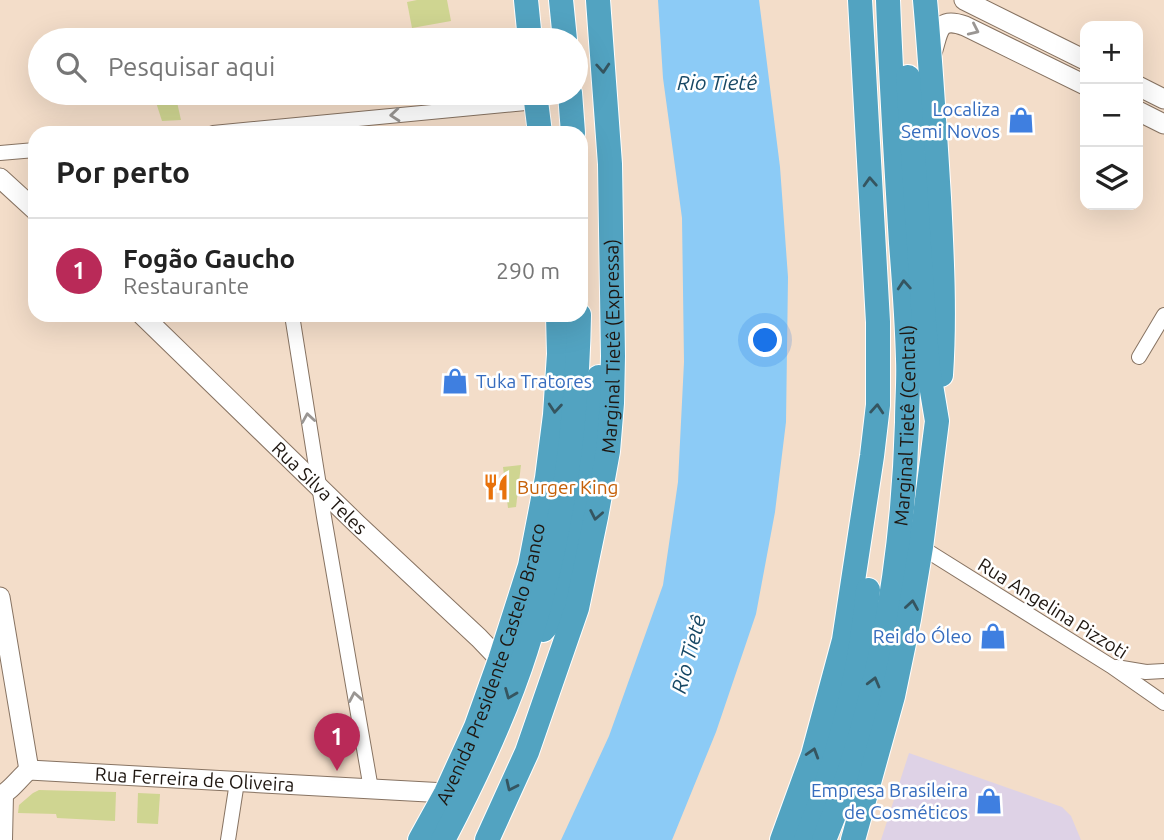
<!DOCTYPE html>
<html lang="pt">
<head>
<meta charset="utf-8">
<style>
  :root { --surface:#fff; --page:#f2f2f2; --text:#222; --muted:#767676; --line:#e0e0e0; --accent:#b92a58 }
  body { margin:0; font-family:Ubuntu,sans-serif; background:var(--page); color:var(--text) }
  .controls { position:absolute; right:21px; top:21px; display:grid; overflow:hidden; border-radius:14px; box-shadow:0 7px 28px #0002 }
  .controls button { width:63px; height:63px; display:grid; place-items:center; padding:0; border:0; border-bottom:2px solid var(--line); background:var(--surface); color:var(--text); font:35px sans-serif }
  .you { position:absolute; left:766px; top:341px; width:24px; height:24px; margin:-18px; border:5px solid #fff; border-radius:50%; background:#1a73e8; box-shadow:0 0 0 10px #1a73e833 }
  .badge { display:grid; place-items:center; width:46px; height:46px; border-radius:50%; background:var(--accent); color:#fff; font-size:23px; font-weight:700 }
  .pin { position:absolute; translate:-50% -58px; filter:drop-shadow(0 2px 4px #0008) }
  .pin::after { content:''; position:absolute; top:37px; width:24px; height:21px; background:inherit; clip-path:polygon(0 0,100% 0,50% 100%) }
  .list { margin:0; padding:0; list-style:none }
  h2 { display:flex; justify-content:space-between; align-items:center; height:91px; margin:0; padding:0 28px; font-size:30px }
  h2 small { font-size:23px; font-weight:400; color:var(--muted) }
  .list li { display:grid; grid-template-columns:46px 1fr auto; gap:21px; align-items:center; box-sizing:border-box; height:105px; padding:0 28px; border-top:2px solid var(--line) }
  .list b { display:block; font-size:26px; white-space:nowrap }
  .list p { margin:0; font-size:23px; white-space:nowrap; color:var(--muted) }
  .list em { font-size:23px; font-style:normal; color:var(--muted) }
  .icon { flex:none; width:38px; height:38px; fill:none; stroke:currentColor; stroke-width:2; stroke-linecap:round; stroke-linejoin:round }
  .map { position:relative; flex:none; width:1164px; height:840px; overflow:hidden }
  .search { position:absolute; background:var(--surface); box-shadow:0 7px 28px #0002; left:28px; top:28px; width:560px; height:77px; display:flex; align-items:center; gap:18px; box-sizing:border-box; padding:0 24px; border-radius:38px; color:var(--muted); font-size:26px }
  .panel { position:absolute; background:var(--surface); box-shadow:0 7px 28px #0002; left:28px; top:126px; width:560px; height:196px; border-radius:21px }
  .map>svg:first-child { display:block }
  .commercial { fill:#ded2e6 }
  .green { fill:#cfd591 }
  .water { fill:#8ccbf6 }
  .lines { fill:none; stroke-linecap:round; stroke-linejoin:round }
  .street-casing { stroke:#877362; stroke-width:16 }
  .secondary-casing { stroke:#877362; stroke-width:21 }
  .highway-casing { stroke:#fff; stroke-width:26 }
  .street { stroke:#fff; stroke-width:14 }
  .secondary { stroke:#fff; stroke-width:19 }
  .highway { stroke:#52a3c1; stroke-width:24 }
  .oneway { stroke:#9a9693 }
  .oneway2 { stroke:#355560 }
  .labels { text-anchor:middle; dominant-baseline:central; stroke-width:5; stroke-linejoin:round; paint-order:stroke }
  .shop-label { font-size:19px; fill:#366cbe; stroke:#fff; text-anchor:end }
  .street-label { font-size:19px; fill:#1e1610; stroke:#fff }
  .food-label { font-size:19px; fill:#c56008; stroke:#fff; text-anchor:start }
  .water-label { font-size:21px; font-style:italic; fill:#174865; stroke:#fff }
</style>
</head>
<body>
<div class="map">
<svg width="1164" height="840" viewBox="0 0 1164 840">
  <rect width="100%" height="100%" fill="#f3ddc9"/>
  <path class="commercial" d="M909 753 1062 807 1071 816 1081 840H881Z"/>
  <g class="green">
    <path d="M417 0H447L451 21 412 28 407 2Z"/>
    <path d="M153 93H175L181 120 162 121Z"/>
    <path d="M521 465 516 507 508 508 503 467Z"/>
    <path d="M39 790 116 792 115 821 57 818 56 814 18 813 19 805 33 793Z"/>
    <path d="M138 793 160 794 158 824 137 823Z"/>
  </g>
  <path class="water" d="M658 0H759L780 167 788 277 786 422 775 512 756 614 716 732 672 840H561L609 736 663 585 678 482 684 362 682 218 663 78Z"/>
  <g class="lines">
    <g class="street-casing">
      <g id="street">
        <path d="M213 133 536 102"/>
        <path d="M0 153 35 150"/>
        <path d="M292 315 324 517 371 789"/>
        <path d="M1139 357 1164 315"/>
        <path d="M921 547 1111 666 1164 703"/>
        <path d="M1116 667 1146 672 1164 671"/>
        <path d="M5 840 6 794"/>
        <path d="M228 840 237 782"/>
      </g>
    </g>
    <g class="secondary-casing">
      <g id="secondary">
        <path d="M964 0 1085 60"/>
        <path d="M932 53C939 32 937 16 965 26L1085 85"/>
        <path d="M1138 86 1164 99"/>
        <path d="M1138 111 1164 124"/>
        <path d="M0 178 35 210"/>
        <path id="s1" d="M142 315 357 524 479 638 500 660"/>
        <path d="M0 597 29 770"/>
        <path id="s2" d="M29 770 446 793"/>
        <path d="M0 795C9 793 20 777 29 770"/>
      </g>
    </g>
    <g class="highway-casing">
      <g id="highway">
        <path d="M526 0 530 40"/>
        <path d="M561 0 565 40"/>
        <path d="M925 0C931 66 935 132 939 198 942 257 945 316 941 375"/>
        <path d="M535 93 540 133"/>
        <path d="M570 93 573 133"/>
        <path d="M543 630 552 620 562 589 582 489 599 377"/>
        <path id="s3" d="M420 840 446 793 476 727 500 660 530 566 547 478 555 415 559 354 558 315"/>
        <path d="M443 840C475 779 505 716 526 650 561 544 577 427 579 315"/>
        <path id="s4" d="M487 840 527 752 577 608 596 517 608 451 612 403 613 356 610 164 598 0"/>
        <path d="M782 840 813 755 844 640 872 456 878 405V322L860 0"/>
        <path d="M806 840C838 761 860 675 868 590"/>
        <path id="s5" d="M824 840C878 709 903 564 907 422 907 401 909 380 908 359 907 320 904 281 901 243 896 162 891 81 888 0"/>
        <path d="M853 840 893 696 909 619 921 547 937 421 928 367 924 322 908 77"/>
      </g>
    </g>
    <use href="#street" class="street"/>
    <use href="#secondary" class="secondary"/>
    <use href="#highway" class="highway"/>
  </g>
  <defs><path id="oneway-chevron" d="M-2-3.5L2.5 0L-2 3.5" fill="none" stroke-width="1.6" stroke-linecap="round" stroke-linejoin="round" transform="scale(1.75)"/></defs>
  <g class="oneway">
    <use href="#oneway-chevron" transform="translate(974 30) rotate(25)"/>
    <use href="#oneway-chevron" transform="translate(395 115) rotate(175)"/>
    <use href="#oneway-chevron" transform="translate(308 418) rotate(-99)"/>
    <use href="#oneway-chevron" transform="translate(355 697) rotate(-100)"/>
  </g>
  <g class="oneway2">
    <use href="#oneway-chevron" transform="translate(603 68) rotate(86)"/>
    <use href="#oneway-chevron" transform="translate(870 182) rotate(-93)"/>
    <use href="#oneway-chevron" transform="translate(904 285) rotate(-94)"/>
    <use href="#oneway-chevron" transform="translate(555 408) rotate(95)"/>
    <use href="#oneway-chevron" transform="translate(877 409) rotate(-86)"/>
    <use href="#oneway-chevron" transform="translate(596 515) rotate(101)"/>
    <use href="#oneway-chevron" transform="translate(912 605) rotate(-81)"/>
    <use href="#oneway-chevron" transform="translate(874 682) rotate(-75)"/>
    <use href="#oneway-chevron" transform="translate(510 694) rotate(112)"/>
    <use href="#oneway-chevron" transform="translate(813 753) rotate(-73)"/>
    <use href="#oneway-chevron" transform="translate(511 786) rotate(115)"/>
  </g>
  <defs>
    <g id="shop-bare" transform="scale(2.1)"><path d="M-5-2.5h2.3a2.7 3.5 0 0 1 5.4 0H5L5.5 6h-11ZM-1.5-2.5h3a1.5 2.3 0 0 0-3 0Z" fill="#3f7fe0" stroke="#fff" stroke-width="2.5" paint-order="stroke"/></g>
    <g id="restaurant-bare" transform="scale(2.1)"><path d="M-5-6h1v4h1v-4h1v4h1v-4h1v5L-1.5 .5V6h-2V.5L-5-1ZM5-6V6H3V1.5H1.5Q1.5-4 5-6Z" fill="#e8710a" stroke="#fff" stroke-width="2.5" paint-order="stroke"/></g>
  </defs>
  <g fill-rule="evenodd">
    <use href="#shop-bare" x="1021" y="120"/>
    <use href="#shop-bare" x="455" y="381"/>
    <use href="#restaurant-bare" x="496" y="487"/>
    <use href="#shop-bare" x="993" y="636"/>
    <use href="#shop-bare" x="989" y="801"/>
  </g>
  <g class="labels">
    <g class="shop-label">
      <text x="1000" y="109">Localiza<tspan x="1000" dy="22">Semi Novos</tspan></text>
      <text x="476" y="381" text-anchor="start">Tuka Tratores</text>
      <text x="972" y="636">Rei do Óleo</text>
      <text x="968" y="790">Empresa Brasileira<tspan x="968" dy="22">de Cosméticos</tspan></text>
    </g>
    <g class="street-label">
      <text stroke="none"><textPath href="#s4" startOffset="514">Marginal Tietê (Expressa)</textPath></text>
      <text stroke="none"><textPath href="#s5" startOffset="425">Marginal Tietê (Central)</textPath></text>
      <text stroke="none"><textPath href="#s1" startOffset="248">Rua Silva Teles</textPath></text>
      <text transform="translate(1053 608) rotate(32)">Rua Angelina Pizzoti</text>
      <text stroke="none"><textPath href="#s3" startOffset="191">Avenida Presidente Castelo Branco</textPath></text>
      <text stroke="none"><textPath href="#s2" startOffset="166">Rua Ferreira de Oliveira</textPath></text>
    </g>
    <g class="food-label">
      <text x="517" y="487">Burger King</text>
    </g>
    <g class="water-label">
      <text x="717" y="82">Rio Tietê</text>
      <text transform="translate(688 654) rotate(-75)">Rio Tietê</text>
    </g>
  </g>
</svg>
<div class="controls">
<button>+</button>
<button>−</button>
<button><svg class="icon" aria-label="layers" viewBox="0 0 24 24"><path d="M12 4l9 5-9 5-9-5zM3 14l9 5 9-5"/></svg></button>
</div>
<div class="you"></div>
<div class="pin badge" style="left:337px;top:771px">1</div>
<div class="search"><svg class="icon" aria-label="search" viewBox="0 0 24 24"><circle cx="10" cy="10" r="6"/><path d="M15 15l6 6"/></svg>Pesquisar aqui</div>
<section class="panel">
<h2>Por perto<small></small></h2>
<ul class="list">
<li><span class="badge">1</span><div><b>Fogão Gaucho</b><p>Restaurante</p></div><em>290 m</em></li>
</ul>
</section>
</div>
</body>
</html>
